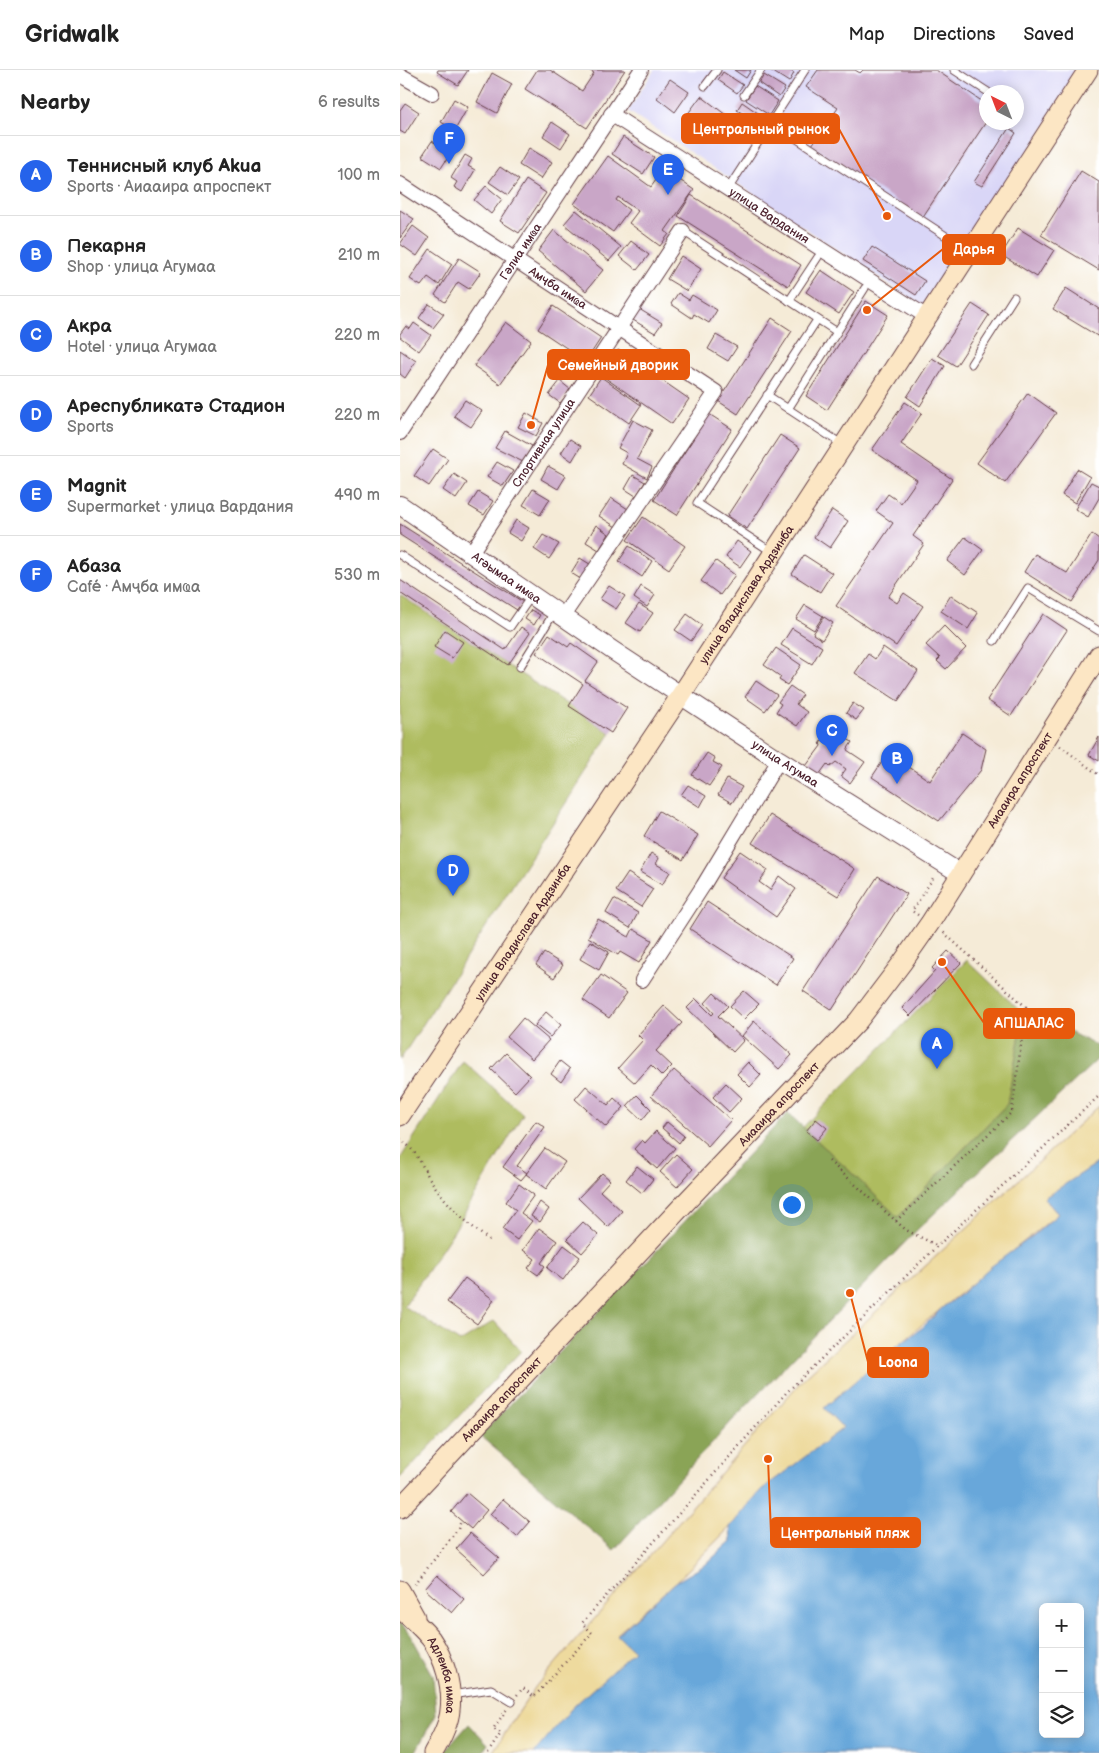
<!DOCTYPE html>
<html lang="en">
<head>
<meta charset="utf-8">
<style>
  :root { --surface:#fff; --page:#f6f6f6; --text:#222; --muted:#767676; --line:#e0e0e0; --accent:#2563eb }
  body { margin:0; font-family:"Balsamiq Sans",sans-serif; background:var(--page); color:var(--text) }
  .controls { position:absolute; right:15px; bottom:15px; display:grid; overflow:hidden; border-radius:8px; box-shadow:0 2px 12px #0003 }
  .controls button { width:45px; height:45px; display:grid; place-items:center; padding:0; border:0; border-bottom:1px solid var(--line); background:var(--surface); color:var(--text); font:25px sans-serif }
  .compass { position:absolute; left:579px; top:15px; width:45px; height:45px; border-radius:50%; background:var(--surface); box-shadow:0 2px 12px #0003; rotate:318deg }
  .you { position:absolute; left:391px; top:1134px; width:18px; height:18px; margin:-12px; border:4px solid #fff; border-radius:50%; background:#1a73e8; box-shadow:0 0 0 8px #1a73e833 }
  .badge { display:grid; place-items:center; width:32px; height:32px; border-radius:50%; background:var(--accent); color:#fff; font-size:16px; font-weight:700 }
  .pin { position:absolute; translate:-50% -41px; filter:drop-shadow(0 1px 2px #0008) }
  .pin::after { content:''; position:absolute; top:26px; width:18px; height:15px; background:inherit; clip-path:polygon(0 0,100% 0,50% 100%) }
  .list { margin:0; padding:0; list-style:none }
  h2 { display:flex; justify-content:space-between; align-items:center; height:65px; margin:0; padding:0 20px; font-size:21px }
  h2 small { font-size:16px; font-weight:400; color:var(--muted) }
  .list li { display:grid; grid-template-columns:32px 1fr auto; gap:15px; align-items:center; box-sizing:border-box; height:80px; padding:0 20px; border-top:1px solid var(--line) }
  .list b { display:block; font-size:19px; white-space:nowrap }
  .list p { margin:0; font-size:16px; white-space:nowrap; color:var(--muted) }
  .list em { font-size:16px; font-style:normal; color:var(--muted) }
  .icon { flex:none; width:28px; height:28px; fill:none; stroke:currentColor; stroke-width:2; stroke-linecap:round; stroke-linejoin:round }
  .map { position:relative; flex:none; width:699px; height:1683px; overflow:hidden }
  header { display:flex; align-items:center; gap:30px; box-sizing:border-box; height:70px; padding:0 25px; background:var(--surface); border-bottom:1px solid var(--line) }
  header strong { font-size:24px }
  nav { display:flex; gap:28px; margin-inline-start:auto; font-size:18px }
  main { display:flex }
  aside { flex:1; background:var(--surface) }
  .map>svg:first-child { display:block }
  .built { fill:#d9d6f7; fill-rule:evenodd }
  .green { fill:#aebc5f; stroke:#7c6e45 }
  .forest { fill:#8aa456; stroke:#6a6240 }
  .sand { fill:#eeda9e; stroke:#9c7c64 }
  .water { fill:#67a7da; stroke:#586382; fill-rule:evenodd }
  .building { fill:#c9a6c7 }
  .lines { fill:none; stroke-linecap:round; stroke-linejoin:round }
  .service-casing { stroke:#643e45; stroke-width:9 }
  .minor-casing { stroke:#643e45; stroke-width:16 }
  .tertiary-casing { stroke:#643e45; stroke-width:20 }
  .secondary-casing { stroke:#643e45; stroke-width:21 }
  .path { stroke:#643e45; stroke-width:2.5; stroke-dasharray:1 4; stroke-linecap:butt }
  .service { stroke:#fff; stroke-width:7 }
  .minor { stroke:#fff; stroke-width:14 }
  .tertiary { stroke:#fff; stroke-width:18 }
  .secondary { stroke:#fce6c4; stroke-width:19 }
  .labels { text-anchor:middle; dominant-baseline:central; stroke-width:5; stroke-linejoin:round; paint-order:stroke }
  .street-label { font-size:12px; fill:#4a1f2b; stroke:#fff }
  .leader { fill:none; stroke:#e8590c; stroke-width:2 }
  .callout-dot { fill:#e8590c; stroke:#fff; stroke-width:2 }
  .callout { fill:#e8590c; stroke:#e8590c; stroke-width:2 }
  .callout-label { font-size:14px; text-anchor:middle; font-weight:bold; fill:#fff }
</style>
</head>
<body>
<header>
<strong>Gridwalk</strong>
<nav><a>Map</a><a>Directions</a><a>Saved</a></nav>
</header>
<main>
<aside>
<h2>Nearby<small>6 results</small></h2>
<ul class="list">
<li><span class="badge">A</span><div><b>Теннисный клуб Akua</b><p>Sports · Аиааира апроспект</p></div><em>100 m</em></li>
<li><span class="badge">B</span><div><b>Пекарня</b><p>Shop · улица Агумаа</p></div><em>210 m</em></li>
<li><span class="badge">C</span><div><b>Акра</b><p>Hotel · улица Агумаа</p></div><em>220 m</em></li>
<li><span class="badge">D</span><div><b>Ареспубликатә Стадион</b><p>Sports</p></div><em>220 m</em></li>
<li><span class="badge">E</span><div><b>Magnit</b><p>Supermarket · улица Вардания</p></div><em>490 m</em></li>
<li><span class="badge">F</span><div><b>Абаза</b><p>Café · Амҷба имҩа</p></div><em>530 m</em></li>
</ul>
</aside>
<div class="map">
<svg width="699" height="1683" viewBox="0 0 699 1683">
  <rect width="100%" height="100%" fill="#fff"/>
  <filter id="ink" filterUnits="userSpaceOnUse"><feTurbulence type="fractalNoise" baseFrequency=".02" numOctaves="2"/><feDisplacementMap in="SourceGraphic" scale="10" xChannelSelector="R" yChannelSelector="G"/><feConvolveMatrix kernelMatrix="1 2 1 2 8 2 1 2 1" color-interpolation-filters="sRGB"/></filter>
  <filter id="wash" filterUnits="userSpaceOnUse"><feTurbulence type="fractalNoise" baseFrequency=".0096" numOctaves="4" result="noise"/><feDisplacementMap in="SourceGraphic" scale="20" xChannelSelector="R" yChannelSelector="G"/><feGaussianBlur stdDeviation="1.12" result="paint"/><feColorMatrix in="noise" values="0 0 0 0 0 0 0 0 0 0 0 0 0 0 0 0 0 1.4 0 .05"/><feComposite in="paint" operator="in"/></filter>
  <g filter="url(#wash)">
    <rect width="100%" height="100%" fill="#f5ebd7"/>
    <path class="built" d="M254 0H682L527 239 228 41ZM586 22H616V52H586Z"/>
    <g class="green">
      <path d="M0 525 211 663 0 990Z"/>
      <path d="M567 890 624 945 607 1034 498 1147 403 1057Z"/>
      <path d="M63 991 123 1044 54 1161 4 1236 60 1272 94 1251 121 1281 0 1408V1089Z"/>
    </g>
    <g class="forest">
      <path d="M635 944 699 977V988L519 1158 331 1352 214 1480 80 1366 388 1043 498 1147 607 1034 620 964Z"/>
      <path d="M0 1553 10 1564 33 1605 36 1644 15 1683H0Z"/>
      <path d="M69 1654 88 1674 82 1683H43Z"/>
    </g>
    <path class="sand" d="M699 1036V1092L645 1129 658 1144 543 1237 424 1338 444 1358 361 1420 330 1457 276 1512 217 1564 235 1581 172 1638 135 1683H92L136 1616 403 1309Z"/>
    <path class="water" d="M699 1092V1683H134L172 1638 234 1581 217 1565 276 1512 305 1495 331 1471 330 1457 361 1420 443 1358 424 1338 492 1279 522 1258 543 1237 561 1224 589 1198 634 1165 658 1144 644 1128ZM643 1537H680V1664H643Z"/>
    <g id="blocks">
      <g class="building">
        <path d="M38 0H68L58 15 37 2Z"/>
        <path d="M137 0H150L182 21 194 3 189 0H225L187 58 125 19Z"/>
        <path d="M334 0H351L346 8Z"/>
        <path d="M370 0H389L394 3 389 12Z"/>
        <path d="M418 0H455L460 3 463 0H536L586 34V52L522 148 412 75 438 38 406 17Z"/>
        <path d="M323 2 343 15 337 23 318 10Z"/>
        <path d="M92 3 112 14 97 43 77 32Z"/>
        <path d="M364 5 385 18 379 27 359 13Z"/>
        <path d="M270 9 289 22 275 42 257 28Z"/>
        <path d="M355 16 378 31 369 45 346 30Z"/>
        <path d="M301 26 330 48 316 67 287 45Z"/>
        <path d="M54 29 68 37 55 60 41 52Z"/>
        <path d="M342 32 368 50 364 57 337 40Z"/>
        <path d="M5 33 19 42 5 64 0 61V40Z"/>
        <path d="M152 52 170 64 161 78 143 66Z"/>
        <path d="M609 58 616 63 582 116 574 112Z"/>
        <path d="M223 67 254 87 243 104 212 84Z"/>
        <path d="M32 71 51 83 41 98 22 86Z"/>
        <path d="M129 78 152 92 141 109 119 95Z"/>
        <path d="M65 85 72 89 68 96 75 100 62 122 54 117 57 112 51 108Z"/>
        <path d="M208 86 251 117 264 99 294 120 265 161 269 164 260 176 229 153 238 141 218 127 216 130 229 140 213 162 174 134Z"/>
        <path d="M100 97 119 110 108 125 89 112Z"/>
        <path d="M681 101 699 112V200L641 165Z"/>
        <path d="M126 110 146 123 119 163 100 151Z"/>
        <path d="M86 116 102 129 91 144 74 130Z"/>
        <path d="M291 125 401 195 388 216 278 146Z"/>
        <path d="M0 140 14 149 0 168Z"/>
        <path d="M176 140 221 177 209 191 164 154Z"/>
        <path d="M13 156 29 168 17 186 0 174Z"/>
        <path d="M618 158 654 180 637 207 601 185Z"/>
        <path d="M154 160 203 200 186 221 138 181Z"/>
        <path d="M231 171 249 185 237 200 219 186Z"/>
        <path d="M472 177 525 211 516 225 463 191Z"/>
        <path d="M30 179 52 194 39 215 28 207 21 216 10 209Z"/>
        <path d="M281 186 301 199 287 221 267 209Z"/>
        <path d="M59 188 81 202 69 219 58 212 45 232 35 225Z"/>
        <path d="M421 200 454 222 439 244 406 222Z"/>
        <path d="M666 218 699 239V267L653 239Z"/>
        <path d="M278 223 289 230 292 225 317 240 309 253 294 244 292 248 271 234Z"/>
        <path d="M466 231 488 245 427 340 406 326Z"/>
        <path d="M29 234 44 244 33 258 19 248Z"/>
        <path d="M572 234 589 245 556 296 538 285Z"/>
        <path d="M153 236 201 268 186 291 138 259Z"/>
        <path d="M239 239 262 253 255 263 233 250Z"/>
        <path d="M372 248 392 261 338 344 318 331Z"/>
        <path d="M106 252 131 271 100 314 74 296Z"/>
        <path d="M14 253 31 265 19 281 0 267V264L6 256 10 259Z"/>
        <path d="M316 265 337 277 328 291 308 279Z"/>
        <path d="M0 280 16 291 5 308 0 304Z"/>
        <path d="M218 280 289 329 272 354 201 305Z"/>
        <path d="M532 288 545 296 520 336 507 327Z"/>
        <path d="M201 307 241 335 229 353 189 325Z"/>
        <path d="M160 311 171 320 160 333 149 325Z"/>
        <path d="M628 323 656 343 605 413 577 393Z"/>
        <path d="M65 330 82 341 71 357 54 346Z"/>
        <path d="M505 332 522 343 501 374 552 409 513 466 524 474 488 527 497 533 504 523 523 536 496 576 436 536 493 453 476 441 488 424 501 433 517 410 472 380Z"/>
        <path d="M126 343 143 353 136 366 118 357Z"/>
        <path d="M309 344 332 359 277 445 254 430Z"/>
        <path d="M233 350 252 360 237 389 252 397 247 408 222 394 227 383 218 378Z"/>
        <path d="M105 361 132 376 123 392 95 378Z"/>
        <path d="M380 365 400 378 347 459 327 446Z"/>
        <path d="M170 369 181 376 172 391 161 383Z"/>
        <path d="M33 379 48 389 29 416 14 406Z"/>
        <path d="M97 392 113 401 103 416 87 407Z"/>
        <path d="M148 396 166 406 158 419 141 409Z"/>
        <path d="M677 399 690 407 675 433 662 425Z"/>
        <path d="M54 404 67 413 56 429 43 420Z"/>
        <path d="M233 405 245 412 236 426 225 419Z"/>
        <path d="M691 412 699 416V428L688 447 675 439Z"/>
        <path d="M133 419 150 429 140 445 123 435Z"/>
        <path d="M78 422 93 431 84 445 69 436Z"/>
        <path d="M211 428 228 439 216 457 199 446Z"/>
        <path d="M432 440 448 451 430 478 414 467Z"/>
        <path d="M243 447 285 476 269 499 227 470Z"/>
        <path d="M116 450 129 458 121 471 108 463Z"/>
        <path d="M0 454 123 532 117 540 0 465Z"/>
        <path d="M196 455 209 464 199 480 186 472Z"/>
        <path d="M692 464 699 469V490L672 532 624 502 635 484 667 503Z"/>
        <path d="M143 465 159 474 149 489 134 479Z"/>
        <path d="M565 467 583 480 565 505 547 491Z"/>
        <path d="M337 471 351 481 340 497 326 487Z"/>
        <path d="M229 476 252 491 242 507 219 491Z"/>
        <path d="M404 485 432 503 420 522 392 504Z"/>
        <path d="M180 488 193 496 184 511 171 503Z"/>
        <path d="M316 491 335 505 320 525 301 511Z"/>
        <path d="M0 510 105 580 121 557 130 563 108 595 0 523Z"/>
        <path d="M209 516 225 526 216 539 200 529Z"/>
        <path d="M241 516 255 525 247 537 234 528Z"/>
        <path d="M551 525 578 543 568 559 541 541Z"/>
        <path d="M239 534 253 543 240 562 226 553Z"/>
        <path d="M405 535 423 546 414 560 396 549Z"/>
        <path d="M131 540 140 545 134 555 125 549Z"/>
        <path d="M287 544 302 555 291 571 275 560Z"/>
        <path d="M643 544 667 560 611 646 587 630Z"/>
        <path d="M424 547 433 553 422 570 413 564Z"/>
        <path d="M544 556 566 578 546 599 537 591 540 588 526 575Z"/>
        <path d="M392 558 422 577 412 594 381 575Z"/>
        <path d="M45 560 63 572 52 588 34 577Z"/>
        <path d="M149 564 168 577 171 573 198 592 185 611 227 638 211 663 169 636 183 614 136 583Z"/>
        <path d="M483 577 518 601 498 631 455 603 468 584 475 589Z"/>
        <path d="M376 578 401 595 387 615 379 610 381 607 364 595Z"/>
        <path d="M356 611 377 625 365 641 345 627Z"/>
        <path d="M390 616 403 625 396 634 407 642 397 656 376 642 381 634 378 632Z"/>
        <path d="M453 633 464 640 456 650 446 643Z"/>
        <path d="M438 663 452 672 447 680 465 692 450 713 441 706 446 699 436 692 430 697 427 694 419 705 406 696 421 676 420 672 432 669V672Z"/>
        <path d="M562 663 586 679 581 700 539 751 472 707 488 683 530 711Z"/>
        <path d="M699 667V691L689 685Z"/>
        <path d="M307 683 315 688 313 692 322 697 309 716 292 705Z"/>
        <path d="M327 709 342 717 332 733 318 725Z"/>
        <path d="M288 715 306 726 300 737 281 725Z"/>
        <path d="M259 741 298 765 283 790 244 766Z"/>
        <path d="M370 745 455 799 438 826 352 773Z"/>
        <path d="M340 781 368 800 359 812 370 820 379 806 396 819 376 847 321 808Z"/>
        <path d="M251 783 259 788 256 794 270 802 262 815 240 802Z"/>
        <path d="M228 803 253 819 241 837 216 821Z"/>
        <path d="M478 806 507 824 432 940 403 921Z"/>
        <path d="M214 829 238 843 230 858 206 843Z"/>
        <path d="M307 832 393 888 376 915 290 859Z"/>
        <path d="M198 849 229 867 233 859 252 870 239 893 220 882 218 885 188 867Z"/>
        <path d="M190 871 209 882 199 900 180 889Z"/>
        <path d="M548 881 561 893 510 946 502 938 535 901 532 898Z"/>
        <path d="M144 883 163 895 154 908 136 895Z"/>
        <path d="M201 905 227 923 209 948 183 930Z"/>
        <path d="M344 921 359 934 344 949 330 936Z"/>
        <path d="M314 923 328 936 318 946 344 970 333 982 287 938 296 929 312 945 314 943 305 933Z"/>
        <path d="M264 936 282 953 256 981 272 996 262 1006 251 995 235 1013 218 998 243 970 238 965Z"/>
        <path d="M146 942 161 955 150 967 135 955Z"/>
        <path d="M123 948 149 970 132 989 107 967Z"/>
        <path d="M354 951 392 985 379 999 342 966Z"/>
        <path d="M106 983 130 1006 115 1022 91 999Z"/>
        <path d="M160 991 170 999 161 1012 151 1004Z"/>
        <path d="M348 992 361 1005 350 1017 337 1004Z"/>
        <path d="M274 1000 331 1050 308 1076 251 1026Z"/>
        <path d="M326 1013 342 1028 329 1042 313 1027Z"/>
        <path d="M186 1016 208 1035 214 1028 224 1037 206 1057 175 1029Z"/>
        <path d="M237 1025 251 1039 242 1050 227 1036Z"/>
        <path d="M416 1049 427 1058 417 1070 406 1061Z"/>
        <path d="M136 1051 145 1057 117 1096 127 1103 121 1110 103 1097Z"/>
        <path d="M267 1052 284 1066 279 1073 262 1058Z"/>
        <path d="M256 1061 275 1078 257 1099 234 1079 242 1070 245 1073Z"/>
        <path d="M145 1078 165 1092 146 1119 126 1104Z"/>
        <path d="M276 1084 293 1099 277 1117 260 1102Z"/>
        <path d="M237 1096 253 1109 242 1123 226 1110Z"/>
        <path d="M202 1103 210 1110 200 1121 222 1141 208 1157 178 1128Z"/>
        <path d="M119 1114 134 1125 121 1143 132 1151 117 1170 102 1159 116 1140 106 1132Z"/>
        <path d="M140 1132 149 1139 140 1152 131 1146Z"/>
        <path d="M183 1152 198 1165 182 1183 167 1169Z"/>
        <path d="M139 1158 157 1171 141 1193 145 1196 138 1205 128 1198 135 1189 123 1180Z"/>
        <path d="M164 1175 180 1187 163 1210 147 1198Z"/>
        <path d="M65 1208 94 1230 77 1254 47 1232Z"/>
        <path d="M67 1423 87 1440 71 1459 51 1442Z"/>
        <path d="M103 1429 130 1452 117 1467 90 1444Z"/>
        <path d="M70 1463 99 1488 84 1504 56 1479Z"/>
        <path d="M37 1505 64 1529 52 1543 25 1519Z"/>
      </g>
    </g>
  </g>
  <g filter="url(#ink)">
    <use href="#blocks" fill-opacity="0" stroke="#643e45" stroke-width="1"/>
    <g class="lines">
      <g class="service-casing">
        <g id="service">
          <path d="M554 0 588 22"/>
          <path d="M305 16 317 0"/>
          <path d="M344 25 361 0"/>
          <path d="M371 52 569 181"/>
          <path d="M328 119 405 0"/>
          <path d="M283 161 437 262"/>
          <path d="M389 231 418 187"/>
          <path d="M571 294 614 227"/>
          <path d="M367 325 443 375"/>
          <path d="M388 339 465 218"/>
          <path d="M372 482 297 433 417 250"/>
          <path d="M0 485 110 557 132 525"/>
          <path d="M594 571 628 518 699 561"/>
          <path d="M120 597 155 541"/>
          <path d="M51 1625 91 1619 112 1632"/>
        </g>
      </g>
      <g class="minor-casing">
        <g id="minor">
          <path d="M0 5 32 23"/>
          <path id="s1" d="M211 44 527 247"/>
          <path id="s2" d="M0 114 316 322 163 546"/>
          <path id="s3" d="M0 363 241 0"/>
          <path id="s4" d="M71 483 283 161"/>
          <path d="M242 910 303 816 379 690"/>
        </g>
      </g>
      <g class="tertiary-casing">
        <g id="tertiary">
          <path id="s5" d="M0 435 212 580 379 690 561 804"/>
        </g>
      </g>
      <g class="secondary-casing">
        <g id="secondary">
          <path id="s6" d="M0 1046 281 625 688 0"/>
          <path id="s7" d="M0 1438 285 1133 458 951 502 893 530 853 699 585"/>
          <path d="M0 1520 15 1547"/>
          <path id="s8" d="M0 1539C11 1548 22 1558 31 1569 44 1588 53 1616 50 1640 49 1654 40 1671 33 1683"/>
        </g>
      </g>
      <g class="path">
        <path d="M660 676 699 705"/>
        <path d="M518 845 512 841 535 805"/>
        <path d="M0 1069C20 1084 19 1093 32 1112 47 1135 68 1154 89 1170"/>
        <path d="M429 1091 506 1160 538 1176"/>
        <path d="M496 1151 612 1042 626 937 543 862"/>
        <path d="M15 1514 58 1459 61 1451"/>
        <path d="M117 1625 123 1618 134 1627 192 1563 182 1553 386 1323 533 1180 699 1026"/>
        <path d="M88 1683 101 1663 93 1659 107 1639"/>
      </g>
      <use href="#service" class="service"/>
      <use href="#minor" class="minor"/>
      <use href="#tertiary" class="tertiary"/>
      <use href="#secondary" class="secondary"/>
    </g>
  </g>
  <g class="labels">
    <g class="street-label">
      <text stroke="none"><textPath href="#s1" startOffset="188">улица Вардания</textPath></text>
      <text stroke="none"><textPath href="#s3" startOffset="218">Гәлиа имҩа</textPath></text>
      <text stroke="none"><textPath href="#s2" startOffset="189">Амҷба имҩа</textPath></text>
      <text stroke="none"><textPath href="#s4" startOffset="132">Спортивная улица</textPath></text>
      <text stroke="none"><textPath href="#s5" startOffset="129">Агәымаа имҩа</textPath></text>
      <text stroke="none"><textPath href="#s6" startOffset="626">улица Владислава Ардзинба</textPath></text>
      <text stroke="none"><textPath href="#s5" startOffset="464">улица Агумаа</textPath></text>
      <text stroke="none"><textPath href="#s7" startOffset="959">Аиааира апроспект</textPath></text>
      <text stroke="none"><textPath href="#s6" startOffset="221">улица Владислава Ардзинба</textPath></text>
      <text stroke="none"><textPath href="#s7" startOffset="554">Аиааира апроспект</textPath></text>
      <text stroke="none"><textPath href="#s7" startOffset="149">Аиааира апроспект</textPath></text>
      <text stroke="none"><textPath href="#s8" startOffset="82">Адлеиба имҩа</textPath></text>
    </g>
  </g>
  <path class="leader" d="M487 146L439 59M467 240L543 179M131 355L148 295M542 892L584 953M450 1223L468 1292M368 1389L371 1463"/>
  <g class="callout-dot">
    <circle cx="487" cy="146" r="5"/>
    <circle cx="467" cy="240" r="5"/>
    <circle cx="131" cy="355" r="5"/>
    <circle cx="542" cy="892" r="5"/>
    <circle cx="450" cy="1223" r="5"/>
    <circle cx="368" cy="1389" r="5"/>
  </g>
  <g class="callout">
    <rect x="282" y="44" width="157" height="29" rx="5"/>
    <rect x="543" y="165" width="62" height="29" rx="5"/>
    <rect x="148" y="280" width="141" height="29" rx="5"/>
    <rect x="584" y="939" width="90" height="29" rx="5"/>
    <rect x="468" y="1278" width="60" height="29" rx="5"/>
    <rect x="371" y="1448" width="149" height="29" rx="5"/>
  </g>
  <g class="callout-label">
    <text x="361" y="64">Центральный рынок</text>
    <text x="574" y="184">Дарья</text>
    <text x="218" y="300">Семейный дворик</text>
    <text x="629" y="958">АПШАЛАС</text>
    <text x="498" y="1297">Loona</text>
    <text x="445" y="1468">Центральный пляж</text>
  </g>
</svg>
<div class="controls">
<button>+</button>
<button>−</button>
<button><svg class="icon" aria-label="layers" viewBox="0 0 24 24"><path d="M12 4l9 5-9 5-9-5zM3 14l9 5 9-5"/></svg></button>
</div>
<svg class="compass" viewBox="-18 -18 36 36"><path d="M0-13l5 13h-10z" fill="#e53935"/><path d="M0 13l5-13h-10z" fill="#767676"/></svg>
<div class="you"></div>
<div class="pin badge" style="left:537px;top:999px">A</div>
<div class="pin badge" style="left:497px;top:714px">B</div>
<div class="pin badge" style="left:432px;top:686px">C</div>
<div class="pin badge" style="left:53px;top:826px">D</div>
<div class="pin badge" style="left:268px;top:125px">E</div>
<div class="pin badge" style="left:49px;top:94px">F</div>
</div>
</main>
</body>
</html>
